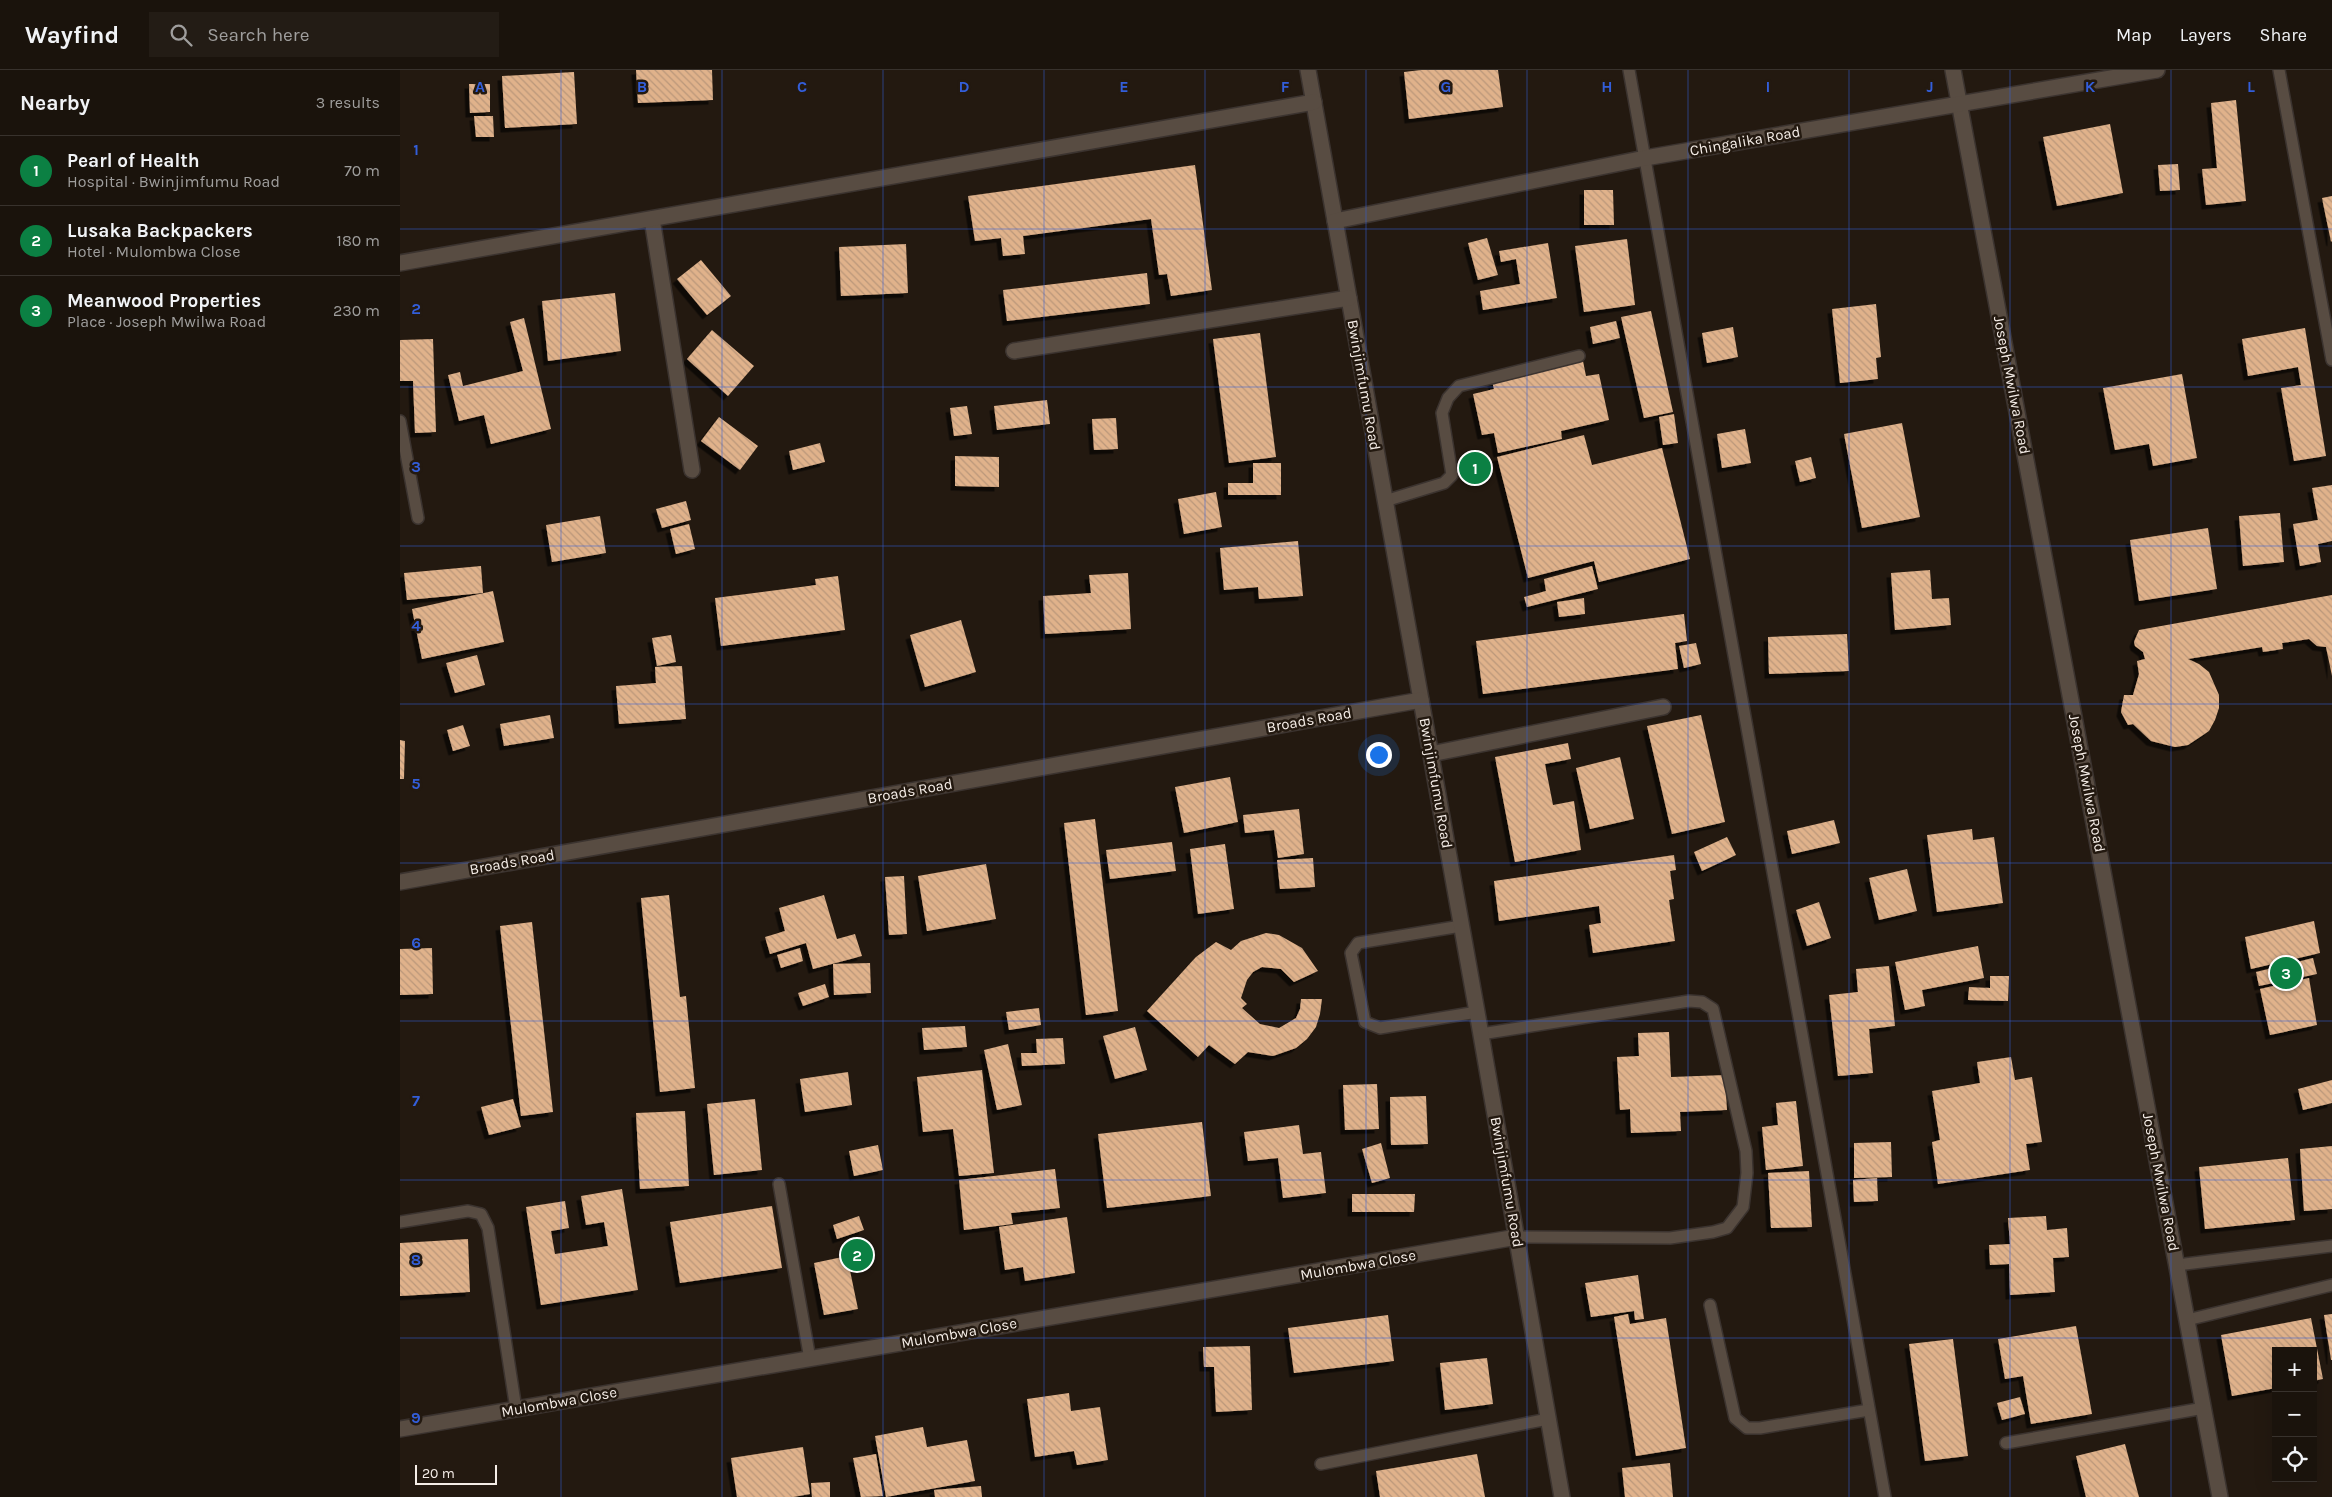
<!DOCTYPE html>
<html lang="en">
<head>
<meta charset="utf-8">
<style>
  :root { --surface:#1a130c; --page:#231c15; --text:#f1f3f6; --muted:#9f9e9d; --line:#38322d; --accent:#0b8043 }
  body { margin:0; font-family:Karla,sans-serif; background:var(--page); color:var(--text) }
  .controls { position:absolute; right:15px; bottom:15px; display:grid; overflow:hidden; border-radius:0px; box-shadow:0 5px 20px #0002 }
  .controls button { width:45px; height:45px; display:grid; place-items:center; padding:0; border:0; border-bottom:1px solid var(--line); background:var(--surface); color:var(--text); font:25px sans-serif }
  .scale { position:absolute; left:15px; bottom:12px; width:82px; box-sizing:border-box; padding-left:5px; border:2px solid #f5ede7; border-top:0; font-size:14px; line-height:18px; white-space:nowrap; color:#f5ede7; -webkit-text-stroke:4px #231910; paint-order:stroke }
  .you { position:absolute; left:978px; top:684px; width:18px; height:18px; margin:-12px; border:4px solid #fff; border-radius:50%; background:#1a73e8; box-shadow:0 0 0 8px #1a73e833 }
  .badge { display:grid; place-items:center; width:32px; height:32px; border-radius:50%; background:var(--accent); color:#fff; font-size:16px; font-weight:700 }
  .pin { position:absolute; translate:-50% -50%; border:2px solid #fff; box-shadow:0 1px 5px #0006 }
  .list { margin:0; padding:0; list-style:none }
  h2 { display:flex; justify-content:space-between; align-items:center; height:65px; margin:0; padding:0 20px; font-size:21px }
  h2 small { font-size:16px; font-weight:400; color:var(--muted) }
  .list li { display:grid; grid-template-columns:32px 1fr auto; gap:15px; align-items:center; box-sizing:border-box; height:70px; padding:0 20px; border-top:1px solid var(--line) }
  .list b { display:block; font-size:19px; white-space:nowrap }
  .list p { margin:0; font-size:16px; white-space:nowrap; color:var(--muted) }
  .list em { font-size:16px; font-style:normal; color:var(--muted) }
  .icon { flex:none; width:28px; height:28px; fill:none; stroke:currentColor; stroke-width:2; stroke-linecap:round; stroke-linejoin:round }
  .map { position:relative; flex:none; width:1932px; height:1427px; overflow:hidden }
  header { display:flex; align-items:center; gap:30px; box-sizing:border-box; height:70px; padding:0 25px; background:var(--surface); border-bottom:1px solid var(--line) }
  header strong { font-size:24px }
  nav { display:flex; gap:28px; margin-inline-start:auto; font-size:18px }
  .search { width:350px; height:45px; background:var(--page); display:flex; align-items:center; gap:12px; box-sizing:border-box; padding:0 18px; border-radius:0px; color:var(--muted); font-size:19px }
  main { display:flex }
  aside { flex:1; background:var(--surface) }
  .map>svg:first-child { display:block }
  .building { fill:url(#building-back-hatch); filter:url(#shadow) }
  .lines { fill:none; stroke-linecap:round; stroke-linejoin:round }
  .lane-casing { stroke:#3b332f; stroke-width:14 }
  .street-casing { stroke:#3b332f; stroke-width:18 }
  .lane { stroke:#584c42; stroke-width:11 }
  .street { stroke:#584c42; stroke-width:15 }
  .grid { fill:none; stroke:#335eda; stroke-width:1; stroke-opacity:0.55 }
  .labels { text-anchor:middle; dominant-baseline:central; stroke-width:5; stroke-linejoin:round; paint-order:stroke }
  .street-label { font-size:15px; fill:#f5ede7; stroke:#231910 }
  .grid-label { font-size:16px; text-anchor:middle; font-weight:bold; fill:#335eda; stroke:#231910; stroke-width:5; stroke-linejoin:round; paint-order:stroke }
</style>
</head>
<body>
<header>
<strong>Wayfind</strong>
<div class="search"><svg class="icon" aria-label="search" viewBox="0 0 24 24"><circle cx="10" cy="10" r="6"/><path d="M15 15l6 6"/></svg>Search here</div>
<nav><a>Map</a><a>Layers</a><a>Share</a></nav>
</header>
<main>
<aside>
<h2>Nearby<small>3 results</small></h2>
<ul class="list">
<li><span class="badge">1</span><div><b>Pearl of Health</b><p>Hospital · Bwinjimfumu Road</p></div><em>70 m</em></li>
<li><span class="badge">2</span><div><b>Lusaka Backpackers</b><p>Hotel · Mulombwa Close</p></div><em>180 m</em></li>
<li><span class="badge">3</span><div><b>Meanwood Properties</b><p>Place · Joseph Mwilwa Road</p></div><em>230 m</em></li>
</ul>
</aside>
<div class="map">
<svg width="1932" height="1427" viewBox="0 0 1932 1427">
  <defs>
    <pattern id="building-back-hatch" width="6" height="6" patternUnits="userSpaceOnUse" patternTransform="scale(1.25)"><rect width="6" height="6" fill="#e0b28b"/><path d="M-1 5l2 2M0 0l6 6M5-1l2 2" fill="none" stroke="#ba977a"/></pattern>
    <filter id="shadow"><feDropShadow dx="-4.5" dy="4.5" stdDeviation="0" flood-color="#0009"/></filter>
  </defs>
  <rect width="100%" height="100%" fill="#231910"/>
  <g class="building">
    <path d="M236 0H312L313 30 238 33Z"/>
    <path d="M1021 0H1098L1103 37 1009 49 1004 2Z"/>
    <path d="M174 2 177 54 105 58 102 6Z"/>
    <path d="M69 14H90V42L70 43Z"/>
    <path d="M1836 30 1846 131 1806 135 1802 99 1817 98 1811 33Z"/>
    <path d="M74 46H93L94 67H76Z"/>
    <path d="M1710 54 1723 123 1657 136 1643 67Z"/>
    <path d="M1778 94 1780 120 1760 121 1758 95Z"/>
    <path d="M795 95 812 220 771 226 767 204 759 205 751 149 623 166 625 184 603 186 601 168 575 171 568 126Z"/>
    <path d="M1184 120H1213L1214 155H1184Z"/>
    <path d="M1932 126V171L1931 172 1922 128Z"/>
    <path d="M1087 168 1098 205 1078 210 1068 173Z"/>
    <path d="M1227 169 1235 235 1184 242 1175 176Z"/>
    <path d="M1148 173 1157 228 1083 240 1080 221 1120 214 1116 189 1101 192 1099 181Z"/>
    <path d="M506 174 508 223 441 226 439 177Z"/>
    <path d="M301 190 331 226 307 245 277 209Z"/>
    <path d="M747 203 750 234 607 251 603 220Z"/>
    <path d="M215 223 221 281 148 291 142 231Z"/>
    <path d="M1476 234 1481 287 1476 288 1478 309 1440 313 1432 239Z"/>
    <path d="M1251 241 1273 342 1244 348 1221 247Z"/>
    <path d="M124 248 151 359 91 374 84 345 59 351 48 305 60 302 63 316 123 301 110 252Z"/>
    <path d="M1216 251 1220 268 1193 274 1190 257Z"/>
    <path d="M1333 257 1338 287 1307 293 1302 263Z"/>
    <path d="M1905 258 1926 386 1894 391 1881 318 1901 315 1898 297 1848 306 1842 269Z"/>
    <path d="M312 260 354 296 328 326 287 289Z"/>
    <path d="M860 263 876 387 829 393 813 269Z"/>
    <path d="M33 269 36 362 15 363 13 311H0V270Z"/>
    <path d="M1183 291 1186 306 1199 304 1209 350 1161 361 1162 369 1098 383 1094 363 1082 365 1073 324 1094 319 1092 311Z"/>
    <path d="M1782 304 1797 388 1753 396 1749 374 1715 380 1703 318Z"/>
    <path d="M647 330 650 354 597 360 594 336Z"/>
    <path d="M567 336 572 364 554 366 550 338Z"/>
    <path d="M1274 344 1278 373 1263 375 1259 347Z"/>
    <path d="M319 347 358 376 340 400 301 371Z"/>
    <path d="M716 348 718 379 694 380 692 349Z"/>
    <path d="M1502 353 1520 447 1462 458 1444 364Z"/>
    <path d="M1345 359 1351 393 1322 398 1317 364Z"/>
    <path d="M1184 365 1192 395 1262 378 1290 489 1199 512 1194 491 1128 508 1097 387Z"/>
    <path d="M420 373 425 392 393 400 389 381Z"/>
    <path d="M555 386 599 387V417L555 416Z"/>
    <path d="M1411 387 1416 408 1400 412 1395 391Z"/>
    <path d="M853 393H881V425H828V413H853Z"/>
    <path d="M1932 415V471L1918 474 1921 492 1900 496 1893 454 1918 450 1912 418Z"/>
    <path d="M816 422 822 457 784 464 778 429Z"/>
    <path d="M286 431 291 450 262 458 256 439Z"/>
    <path d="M1880 443 1884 492 1843 496 1839 446Z"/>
    <path d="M200 446 206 483 152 492 146 455Z"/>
    <path d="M289 454 295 479 276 484 270 459Z"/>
    <path d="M1808 458 1817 519 1739 531 1730 470Z"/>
    <path d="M898 471 903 526 859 529 858 517 824 520 820 478Z"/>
    <path d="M81 496 83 523 7 530 4 503Z"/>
    <path d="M1192 496 1198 519 1127 537 1124 527 1146 521 1144 509Z"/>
    <path d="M1530 500 1532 529 1549 528 1551 555 1495 560 1491 503Z"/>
    <path d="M728 503 731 559 645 564 643 526 691 523 689 505Z"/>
    <path d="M438 506 445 560 321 576 315 528 416 515 415 509Z"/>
    <path d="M93 521 104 572 22 589 12 539Z"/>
    <path d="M1932 525V606L1926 577 1917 576 1909 569 1882 573 1883 579 1863 582 1862 577 1788 589 1799 594 1809 602 1819 625V638L1815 650 1809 661 1788 675 1775 677 1751 671 1733 654 1728 655 1721 642 1724 625H1733L1739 604 1737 591 1745 589 1743 582 1735 576 1734 572 1739 560Z"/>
    <path d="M1184 528 1185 544 1159 547 1157 532Z"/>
    <path d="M1284 544 1287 571 1275 573 1278 599 1083 624 1076 571Z"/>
    <path d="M561 550 576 602 525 617 510 565Z"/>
    <path d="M1447 564 1449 601 1369 604 1368 567Z"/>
    <path d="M271 565 276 592 257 596 252 568Z"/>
    <path d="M1296 573 1301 594 1284 598 1279 576Z"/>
    <path d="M77 585 85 615 55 623 46 593Z"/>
    <path d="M282 596 286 649 219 654 216 616 256 613 255 597Z"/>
    <path d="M150 645 154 668 104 676 100 654Z"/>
    <path d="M1301 645 1325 752 1272 764 1247 656Z"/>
    <path d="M63 655 70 676 53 681 47 660Z"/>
    <path d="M0 670 5 671 4 709H0Z"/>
    <path d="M1168 673 1171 689 1145 694 1153 735 1174 731 1181 780 1115 792 1095 687Z"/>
    <path d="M1220 687 1234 749 1190 759 1176 698Z"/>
    <path d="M830 707 838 752 784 763 775 717Z"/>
    <path d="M899 739 904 784 878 788 874 760 845 763 843 745Z"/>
    <path d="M695 749 718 941 686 945 664 753Z"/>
    <path d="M1434 750 1440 773 1392 784 1387 761Z"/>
    <path d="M1572 759 1573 770 1594 767 1603 833 1537 842 1527 765Z"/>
    <path d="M1327 767 1336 785 1302 801 1294 782Z"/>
    <path d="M772 772 776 801 710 809 706 780Z"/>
    <path d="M825 774 834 839 798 844 790 779Z"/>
    <path d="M1274 785 1276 800 1270 801 1274 829 1269 830 1275 871 1193 883 1189 855 1201 853 1199 836 1099 851 1094 811Z"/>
    <path d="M913 788 915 817 880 819 877 790Z"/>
    <path d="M586 794 596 849 527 861 518 806Z"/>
    <path d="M1507 799 1517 841 1479 850 1469 808Z"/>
    <path d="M504 806 507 864 489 865 485 807Z"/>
    <path d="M269 825 280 927 286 926 295 1018 260 1022 241 828Z"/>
    <path d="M424 825 437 869 455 864 462 886 413 899 406 873 370 884 365 867 385 861 379 838Z"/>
    <path d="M1419 832 1431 868 1407 876 1396 840Z"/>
    <path d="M1914 851 1920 883 1851 899 1845 867Z"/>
    <path d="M132 852 153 1042 121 1046 100 856Z"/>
    <path d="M866 863 879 865 902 878 918 901 894 912 881 899 862 897 853 902 847 910 841 928 847 934 842 938 860 954 879 958 896 948 900 939 901 929H922L920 944 916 957 907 969 896 978 873 986 848 982 835 994 809 975 798 987 747 941 796 887 816 872 831 880 841 871Z"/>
    <path d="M1578 876 1584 908 1522 920 1525 936 1505 940 1495 892Z"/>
    <path d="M32 878 33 924 0 925V879Z"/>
    <path d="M400 878 403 891 381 898 377 885Z"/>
    <path d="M1913 888 1917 904 1859 916 1856 902Z"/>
    <path d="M470 893 471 923 434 925 433 894Z"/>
    <path d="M1489 896 1495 956 1469 959 1473 1003 1438 1006 1429 925 1458 922 1456 899Z"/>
    <path d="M1590 906H1609L1608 931 1568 930 1569 917 1590 918Z"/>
    <path d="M1909 908 1917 955 1870 965 1860 919Z"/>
    <path d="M425 914 429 927 403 936 398 923Z"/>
    <path d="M639 938 641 955 609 960 606 942Z"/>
    <path d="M565 956 567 977 524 980 522 958Z"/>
    <path d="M735 957 747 1000 715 1009 703 966Z"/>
    <path d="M1269 962 1271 1007 1325 1005 1327 1040 1280 1042 1281 1061 1231 1063 1230 1039 1220 1040 1217 987 1239 986 1238 963Z"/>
    <path d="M663 968 665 994 622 996 621 983H637L636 969Z"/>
    <path d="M608 974 622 1035 597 1040 584 980Z"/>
    <path d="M1611 987 1615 1010 1632 1007 1642 1072 1626 1074 1630 1100 1538 1114 1532 1072 1540 1070 1532 1021 1580 1013 1577 992Z"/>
    <path d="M582 1000 594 1103 559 1106 553 1059 523 1062 517 1007Z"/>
    <path d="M448 1002 452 1035 405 1042 400 1009Z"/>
    <path d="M1932 1010V1033L1903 1040 1898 1019Z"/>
    <path d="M977 1014 979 1059 945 1060 943 1015Z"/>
    <path d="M1026 1026 1028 1074 991 1075 990 1027Z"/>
    <path d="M113 1029 121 1057 89 1065 81 1037Z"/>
    <path d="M355 1029 362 1100 314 1105 307 1034Z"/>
    <path d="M1396 1031 1403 1096 1366 1100 1362 1057 1378 1055 1376 1033Z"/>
    <path d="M285 1041 289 1116 240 1119 236 1043Z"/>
    <path d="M802 1052 811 1126 707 1138 698 1064Z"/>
    <path d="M899 1055 903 1084 921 1082 926 1123 883 1128 878 1088 848 1091 844 1062Z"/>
    <path d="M1491 1072 1492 1107 1454 1108V1073Z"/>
    <path d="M981 1073 990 1108 972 1113 962 1079Z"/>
    <path d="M478 1075 483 1100 454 1106 449 1081Z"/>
    <path d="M1932 1076V1139L1904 1141 1900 1079Z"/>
    <path d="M1888 1088 1895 1150 1805 1159 1799 1097Z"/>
    <path d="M655 1099 660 1138 611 1143 613 1154 564 1160 559 1110Z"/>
    <path d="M1409 1101 1412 1157 1371 1158 1368 1103Z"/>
    <path d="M1477 1108 1478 1131 1454 1132 1453 1110Z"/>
    <path d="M222 1119 238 1220 141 1235 126 1137 165 1131 169 1158 151 1161 155 1184 208 1176 204 1152 186 1155 181 1126Z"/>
    <path d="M952 1124H1015L1014 1142H952Z"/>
    <path d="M372 1136 382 1198 280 1213 270 1152Z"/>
    <path d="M459 1146 464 1160 437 1169 433 1155Z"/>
    <path d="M1646 1146 1647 1160 1667 1158 1669 1187 1653 1188 1655 1222 1610 1225 1609 1194 1590 1195 1589 1175 1610 1174 1608 1148Z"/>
    <path d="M667 1147 675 1203 625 1211 623 1197 605 1200 599 1157Z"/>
    <path d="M68 1169 70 1222 0 1226V1173Z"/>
    <path d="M447 1186 458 1239 424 1245 414 1193Z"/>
    <path d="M1238 1205 1244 1249 1235 1250 1234 1241 1191 1247 1185 1213Z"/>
    <path d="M1228 1244 1230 1254 1266 1248 1286 1378 1236 1386 1214 1247Z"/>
    <path d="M1932 1244V1290H1931L1924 1245Z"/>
    <path d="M988 1245 994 1291 894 1303 888 1258Z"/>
    <path d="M1911 1248 1923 1309 1913 1311V1281H1876V1318L1832 1326 1821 1265Z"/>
    <path d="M1676 1256 1692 1344 1631 1354 1623 1306 1605 1309 1598 1269Z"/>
    <path d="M1553 1269 1568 1386 1525 1391 1509 1274Z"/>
    <path d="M850 1276 852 1340 816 1342 814 1297H804L803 1277Z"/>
    <path d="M1087 1288 1093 1334 1045 1340 1040 1293Z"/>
    <path d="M669 1323 671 1341 700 1337 708 1390 677 1395 674 1381 635 1387 627 1329Z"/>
    <path d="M1620 1327 1625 1344 1602 1350 1597 1333Z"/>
    <path d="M523 1357 527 1377 567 1370 575 1411 486 1427 475 1366Z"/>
    <path d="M1725 1374 1739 1427H1686L1676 1386Z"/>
    <path d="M403 1377 410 1424 393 1427H337L331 1388Z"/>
    <path d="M476 1384 483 1426 461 1427 453 1388Z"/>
    <path d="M1077 1384 1085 1427H980L976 1401Z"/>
    <path d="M1270 1393 1273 1427H1225L1222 1398Z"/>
    <path d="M430 1412V1427H412L411 1413Z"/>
    <path d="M581 1416 582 1427H535L534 1420Z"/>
  </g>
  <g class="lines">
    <g class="lane-casing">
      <g id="lane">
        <path d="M1229 0 1485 1427"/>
        <path d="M1879 0 1932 290"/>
        <path d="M0 351 18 448"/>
        <path d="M985 431 1044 413 1052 405 1042 343 1048 328 1059 316 1179 286"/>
        <path d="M1061 856 958 873 951 883 965 952 980 958 1077 942"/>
        <path d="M1081 964 1289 931 1302 932 1313 939 1346 1081 1347 1103 1343 1137 1327 1158 1313 1162 1270 1168 1117 1167"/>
        <path d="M379 1114 410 1289"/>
        <path d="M0 1152 68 1141 81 1144 88 1158 116 1339"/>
        <path d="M1777 1195 1932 1176"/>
        <path d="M1310 1235 1335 1348 1347 1358H1360L1469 1340"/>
        <path d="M1787 1250 1932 1215"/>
        <path d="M1606 1373 1804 1338"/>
        <path d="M921 1394 1148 1349"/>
      </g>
    </g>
    <g class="street-casing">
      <g id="street">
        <path d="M908 0 1077 942 1162 1427"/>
        <path d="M1553 0 1820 1427"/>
        <path d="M252 149 292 400"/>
        <path d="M935 151 1245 88 1757 0"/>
        <path d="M0 193 914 32"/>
        <path d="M614 281 949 228"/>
        <path d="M1031 684 1263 637"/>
        <path d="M0 812 1021 630"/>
        <path d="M0 1359 1117 1167"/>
      </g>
    </g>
    <use href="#lane" class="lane"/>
    <use href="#street" class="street"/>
  </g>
  <path class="grid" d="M161 0V1427M322 0V1427M483 0V1427M644 0V1427M805 0V1427M966 0V1427M1127 0V1427M1288 0V1427M1449 0V1427M1610 0V1427M1771 0V1427M0 159H1932M0 317H1932M0 476H1932M0 634H1932M0 793H1932M0 951H1932M0 1110H1932M0 1268H1932"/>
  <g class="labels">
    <g class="street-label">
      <text transform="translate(1345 71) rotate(-10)">Chingalika Road</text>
      <text transform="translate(964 315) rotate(80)">Bwinjimfumu Road</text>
      <text transform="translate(1612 315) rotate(79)">Joseph Mwilwa Road</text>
      <text transform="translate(909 650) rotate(-10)">Broads Road</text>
      <text transform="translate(1036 713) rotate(80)">Bwinjimfumu Road</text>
      <text transform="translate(1687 713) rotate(79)">Joseph Mwilwa Road</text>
      <text transform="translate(510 721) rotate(-10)">Broads Road</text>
      <text transform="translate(112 792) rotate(-10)">Broads Road</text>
      <text transform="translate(1107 1112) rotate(80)">Bwinjimfumu Road</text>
      <text transform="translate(1761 1112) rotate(79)">Joseph Mwilwa Road</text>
      <text transform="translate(958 1195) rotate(-10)">Mulombwa Close</text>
      <text transform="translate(559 1263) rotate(-10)">Mulombwa Close</text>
      <text transform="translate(159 1332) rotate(-10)">Mulombwa Close</text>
    </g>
  </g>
  <g class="grid-label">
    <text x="80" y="22">A</text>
    <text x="242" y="22">B</text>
    <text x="402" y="22">C</text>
    <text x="564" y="22">D</text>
    <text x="724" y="22">E</text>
    <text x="885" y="22">F</text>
    <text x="1046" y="22">G</text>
    <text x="1207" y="22">H</text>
    <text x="1368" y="22">I</text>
    <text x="1530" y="22">J</text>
    <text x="1690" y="22">K</text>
    <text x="1851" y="22">L</text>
    <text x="16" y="85">1</text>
    <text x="16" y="244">2</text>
    <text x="16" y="402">3</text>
    <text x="16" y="561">4</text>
    <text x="16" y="719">5</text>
    <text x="16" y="878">6</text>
    <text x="16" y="1036">7</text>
    <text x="16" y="1195">8</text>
    <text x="16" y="1353">9</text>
  </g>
</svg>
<div class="controls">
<button>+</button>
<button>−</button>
<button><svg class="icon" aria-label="locate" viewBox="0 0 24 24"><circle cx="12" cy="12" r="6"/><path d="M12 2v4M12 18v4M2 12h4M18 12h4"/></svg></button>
</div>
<div class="scale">20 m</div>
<div class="you"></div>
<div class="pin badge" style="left:1075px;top:398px">1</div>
<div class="pin badge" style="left:457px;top:1185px">2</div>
<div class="pin badge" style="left:1886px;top:903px">3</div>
</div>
</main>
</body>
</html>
